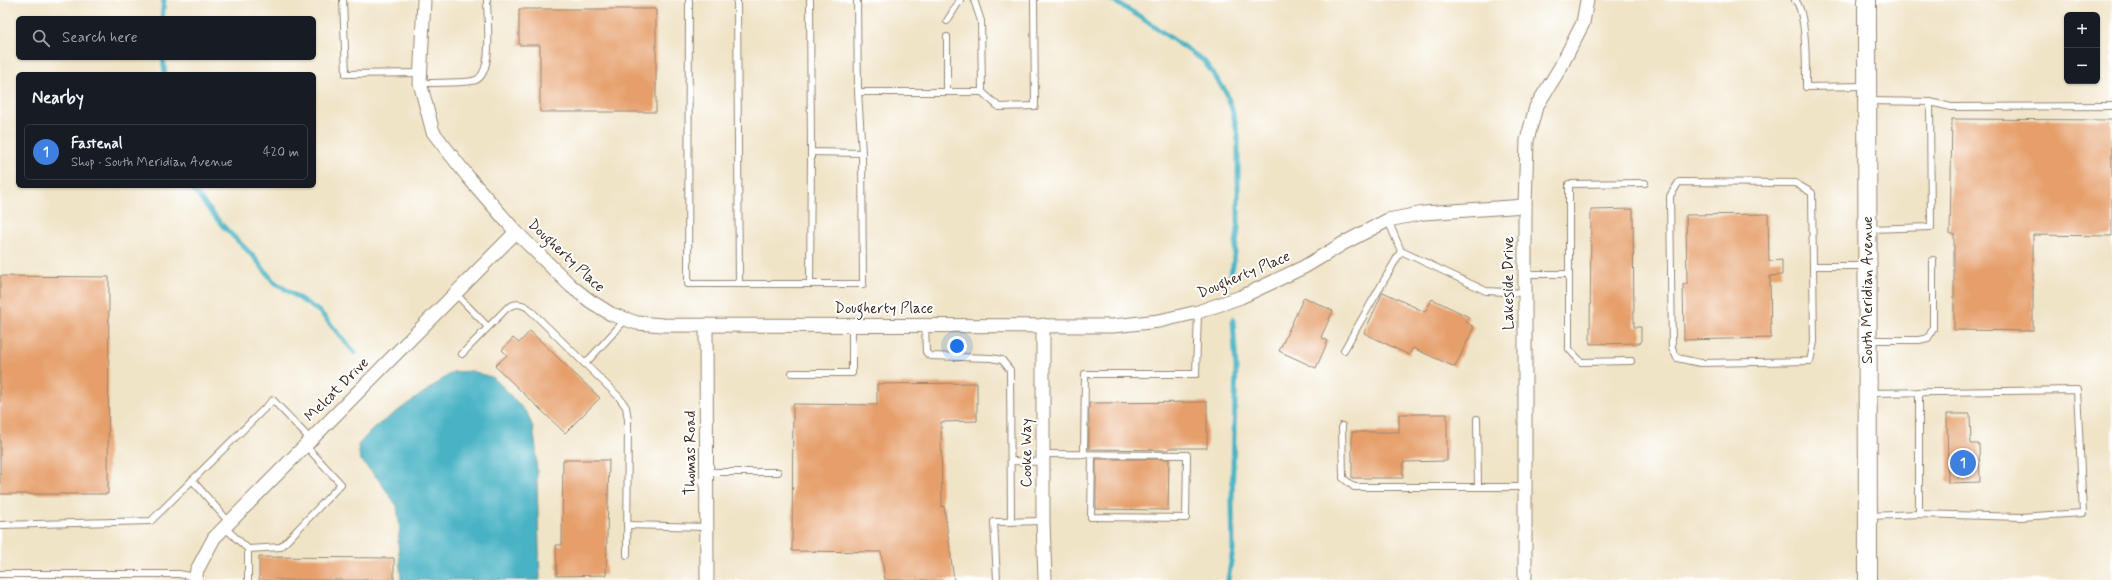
<!DOCTYPE html>
<html lang="en">
<head>
<meta charset="utf-8">
<style>
  :root { --surface:#171b24; --page:#242831; --text:#f1f3f6; --muted:#9ea1a6; --line:#363941; --accent:#1f6fb2 }
  body { margin:0; font-family:Mynerve,sans-serif; background:var(--page); color:var(--text) }
  .controls { position:absolute; right:12px; top:12px; display:grid; overflow:hidden; border-radius:6px; box-shadow:0 1px 3px #0004 }
  .controls button { width:36px; height:36px; display:grid; place-items:center; padding:0; border:0; border-bottom:1px solid var(--line); background:var(--surface); color:var(--text); font:20px sans-serif }
  .you { position:absolute; left:957px; top:346px; width:14px; height:14px; margin:-10px; border:3px solid #fff; border-radius:50%; background:#1a73e8; box-shadow:0 0 0 6px #1a73e833 }
  .badge { display:grid; place-items:center; width:26px; height:26px; border-radius:50%; background:var(--accent); color:#fff; font-size:13px; font-weight:700 }
  .pin { position:absolute; translate:-50% -50%; border:2px solid #fff; box-shadow:0 1px 4px #0006 }
  .list { margin:0; padding:0; list-style:none }
  h2 { display:flex; justify-content:space-between; align-items:center; height:52px; margin:0; padding:0 16px; font-size:17px }
  h2 small { font-size:13px; font-weight:400; color:var(--muted) }
  .list li { display:grid; grid-template-columns:26px 1fr auto; gap:12px; align-items:center; box-sizing:border-box; height:56px; margin:0 8px 8px; padding:0 8px; border:1px solid var(--line); border-radius:6px }
  .list b { display:block; font-size:15px; white-space:nowrap }
  .list p { margin:0; font-size:13px; white-space:nowrap; color:var(--muted) }
  .list em { font-size:13px; font-style:normal; color:var(--muted) }
  .icon { flex:none; width:22px; height:22px; fill:none; stroke:currentColor; stroke-width:2; stroke-linecap:round; stroke-linejoin:round }
  .map { position:relative; flex:none; width:2112px; height:580px; overflow:hidden }
  .search { position:absolute; background:var(--surface); box-shadow:0 1px 3px #0004; left:16px; top:16px; width:300px; height:44px; display:flex; align-items:center; gap:10px; box-sizing:border-box; padding:0 14px; border-radius:6px; color:var(--muted); font-size:15px }
  .panel { position:absolute; background:var(--surface); box-shadow:0 1px 3px #0004; left:16px; top:72px; width:300px; height:116px; border-radius:6px }
  .map>svg:first-child { display:block }
  .water { fill:#48b3c5; stroke:#426e72 }
  .lines { fill:none; stroke-linecap:round; stroke-linejoin:round }
  .stream { stroke:#48b3c5; stroke-width:5 }
  .building { fill:#e69f6a }
  .service-casing { stroke:#968772; stroke-width:8 }
  .minor-casing { stroke:#968772; stroke-width:15 }
  .secondary-casing { stroke:#968772; stroke-width:20 }
  .service { stroke:#fff; stroke-width:6 }
  .minor { stroke:#fff; stroke-width:13 }
  .secondary { stroke:#fff; stroke-width:18 }
  .labels { text-anchor:middle; dominant-baseline:central; stroke-width:4; stroke-linejoin:round; paint-order:stroke }
  .street-label { font-size:15px; fill:#3b2a1e; stroke:#fff }
</style>
</head>
<body>
<div class="map">
<svg width="2112" height="580" viewBox="0 0 2112 580">
  <rect width="100%" height="100%" fill="#fff"/>
  <filter id="ink" filterUnits="userSpaceOnUse"><feTurbulence type="fractalNoise" baseFrequency=".025" numOctaves="2"/><feDisplacementMap in="SourceGraphic" scale="8" xChannelSelector="R" yChannelSelector="G"/><feConvolveMatrix kernelMatrix="1 2 1 2 8 2 1 2 1" color-interpolation-filters="sRGB"/></filter>
  <filter id="wash" filterUnits="userSpaceOnUse"><feTurbulence type="fractalNoise" baseFrequency=".012" numOctaves="4" result="noise"/><feDisplacementMap in="SourceGraphic" scale="16" xChannelSelector="R" yChannelSelector="G"/><feGaussianBlur stdDeviation="0.9" result="paint"/><feColorMatrix in="noise" values="0 0 0 0 0 0 0 0 0 0 0 0 0 0 0 0 0 1.4 0 .05"/><feComposite in="paint" operator="in"/></filter>
  <g filter="url(#wash)">
    <rect width="100%" height="100%" fill="#f0e4c7"/>
    <path class="water" d="M472 371 494 378 527 413 533 428 536 448 540 580H401L398 541 400 528 397 506 379 480 360 459 358 445 375 427 453 372Z"/>
    <g class="lines">
      <g class="stream">
        <path d="M1112 0 1139 16 1204 61 1226 92 1232 109 1238 136V230L1233 266 1227 284"/>
        <path d="M162 18 164 0"/>
        <path d="M163 58 165 74"/>
        <path d="M190 186 222 225 255 258 273 281 320 312 355 353"/>
        <path d="M1228 580 1233 550 1232 501 1236 367 1233 319"/>
      </g>
    </g>
    <g id="blocks">
      <g class="building">
        <path d="M519 9H656V112H540V45H519Z"/>
        <path d="M1952 119 2112 120V236L2033 235V331L1954 330V234H1950Z"/>
        <path d="M1633 209 1634 327H1641V343L1590 344 1591 210Z"/>
        <path d="M1768 214 1769 261 1782 260V275L1770 276 1771 338 1684 340 1683 284H1687L1686 215Z"/>
        <path d="M0 276 109 277 108 494H0Z"/>
        <path d="M1383 292 1425 312 1432 299 1469 317 1466 322 1474 327 1455 367 1413 348 1409 355 1364 333Z"/>
        <path d="M1304 297 1333 311 1321 337 1328 341 1316 368 1279 351Z"/>
        <path d="M530 331 600 398 565 433 495 366 507 355 502 350 513 338 519 343Z"/>
        <path d="M977 383V421L941 422 942 507 944 506 954 580H885L881 552 792 551 793 404 877 405V384Z"/>
        <path d="M1207 402V448H1169V450L1089 449V403Z"/>
        <path d="M1399 414H1447V461L1403 462V478H1352V432H1399Z"/>
        <path d="M1947 414H1970L1971 444H1979L1980 482 1948 483Z"/>
        <path d="M1096 459H1169L1168 510 1096 509Z"/>
        <path d="M563 460H609L606 575 557 576 556 545H562Z"/>
        <path d="M259 557 394 558V580H259Z"/>
      </g>
    </g>
  </g>
  <g filter="url(#ink)">
    <use href="#blocks" fill-opacity="0" stroke="#968772" stroke-width="1"/>
    <g class="lines">
      <g class="service-casing">
        <g id="service">
          <path d="M343 0 346 74 421 73"/>
          <path d="M689 0 688 284H863L862 153 858 92"/>
          <path d="M737 0 739 284"/>
          <path d="M810 0 811 152 862 153"/>
          <path d="M857 0 858 92H982L981 21 974 0"/>
          <path d="M1795 0C1807 12 1806 69 1806 87L1865 86"/>
          <path d="M947 21 960 0"/>
          <path d="M420 83C431 83 469 83 476 80 494 72 487 18 487 0"/>
          <path d="M947 92V37"/>
          <path d="M982 92 999 107 1035 106 1034 0"/>
          <path d="M1869 101 1930 102 1931 227 1870 229"/>
          <path d="M1930 102 1951 107 2112 106"/>
          <path d="M1388 220 1401 251 1486 291 1525 293"/>
          <path d="M1813 266 1814 342 1810 361 1700 363 1677 358 1672 348 1670 196 1679 182 1795 183 1812 193 1813 266H1866"/>
          <path d="M1525 274H1569V184L1645 183"/>
          <path d="M1569 274V349L1581 362 1631 361"/>
          <path d="M810 284 811 152"/>
          <path d="M455 293 488 327"/>
          <path d="M925 325 926 352 930 356 991 358 1002 360 1010 370 1011 522"/>
          <path d="M1869 340H1919L1928 338 1933 329V260"/>
          <path d="M1344 350 1401 251"/>
          <path d="M462 354 507 308C515 303 520 303 528 308L619 397 626 407 628 420 627 555"/>
          <path d="M585 364 626 319"/>
          <path d="M792 373H852V325"/>
          <path d="M1869 393 2077 390 2083 513 2021 517 1919 514 1869 516"/>
          <path d="M1477 419 1478 487H1525"/>
          <path d="M1342 426 1343 478 1354 487H1478"/>
          <path d="M1043 454 1187 455 1186 518 1091 517 1092 455"/>
          <path d="M1084 455 1085 374H1196L1198 312"/>
          <path d="M1011 461 1043 462"/>
          <path d="M707 472H778"/>
          <path d="M192 480 229 522"/>
          <path d="M1919 514V392"/>
          <path d="M0 525 151 521 273 400 310 439"/>
          <path d="M627 525 707 527"/>
          <path d="M224 527 248 549"/>
          <path d="M0 574H179L195 577"/>
          <path d="M248 580V549L281 547 341 484 305 445"/>
          <path d="M997 580 994 522 1043 521"/>
        </g>
      </g>
      <g class="minor-casing">
        <g id="minor">
          <path d="M424 0 420 83 433 132 469 178 516 232 571 286 590 301 611 314 637 323 663 325 1113 326 1159 321 1198 312 1241 297 1304 267 1344 243 1388 220 1424 213 1525 206"/>
          <path d="M706 325 707 580"/>
          <path d="M1043 325V521L1045 580"/>
          <path d="M195 580 197 570 214 538 516 232"/>
          <path d="M1525 580V206L1527 140 1536 107 1560 68 1583 23 1587 0"/>
        </g>
      </g>
      <g class="secondary-casing">
        <path id="secondary" d="M1867 0 1868 580"/>
      </g>
      <use href="#service" class="service"/>
      <use href="#minor" class="minor"/>
      <use href="#secondary" class="secondary"/>
    </g>
  </g>
  <g class="labels">
    <g class="street-label">
      <text transform="translate(566 256) rotate(43)">Dougherty Place</text>
      <text transform="translate(1244 275) rotate(-23)">Dougherty Place</text>
      <text transform="translate(1509 283) rotate(-90)">Lakeside Drive</text>
      <text transform="translate(1868 290) rotate(-90)">South Meridian Avenue</text>
      <text x="884" y="309">Dougherty Place</text>
      <text transform="translate(337 390) rotate(-45)">Melcat Drive</text>
      <text transform="translate(691 453) rotate(-90)">Thomas Road</text>
      <text transform="translate(1027 453) rotate(-90)">Cooke Way</text>
    </g>
  </g>
</svg>
<div class="controls">
<button>+</button>
<button>−</button>
</div>
<div class="you"></div>
<div class="pin badge" style="left:1963px;top:463px;background:#3f7fe0">1</div>
<div class="search"><svg class="icon" aria-label="search" viewBox="0 0 24 24"><circle cx="10" cy="10" r="6"/><path d="M15 15l6 6"/></svg>Search here</div>
<section class="panel">
<h2>Nearby<small></small></h2>
<ul class="list">
<li><span class="badge" style="background:#3f7fe0">1</span><div><b>Fastenal</b><p>Shop · South Meridian Avenue</p></div><em>420 m</em></li>
</ul>
</section>
</div>
</body>
</html>
